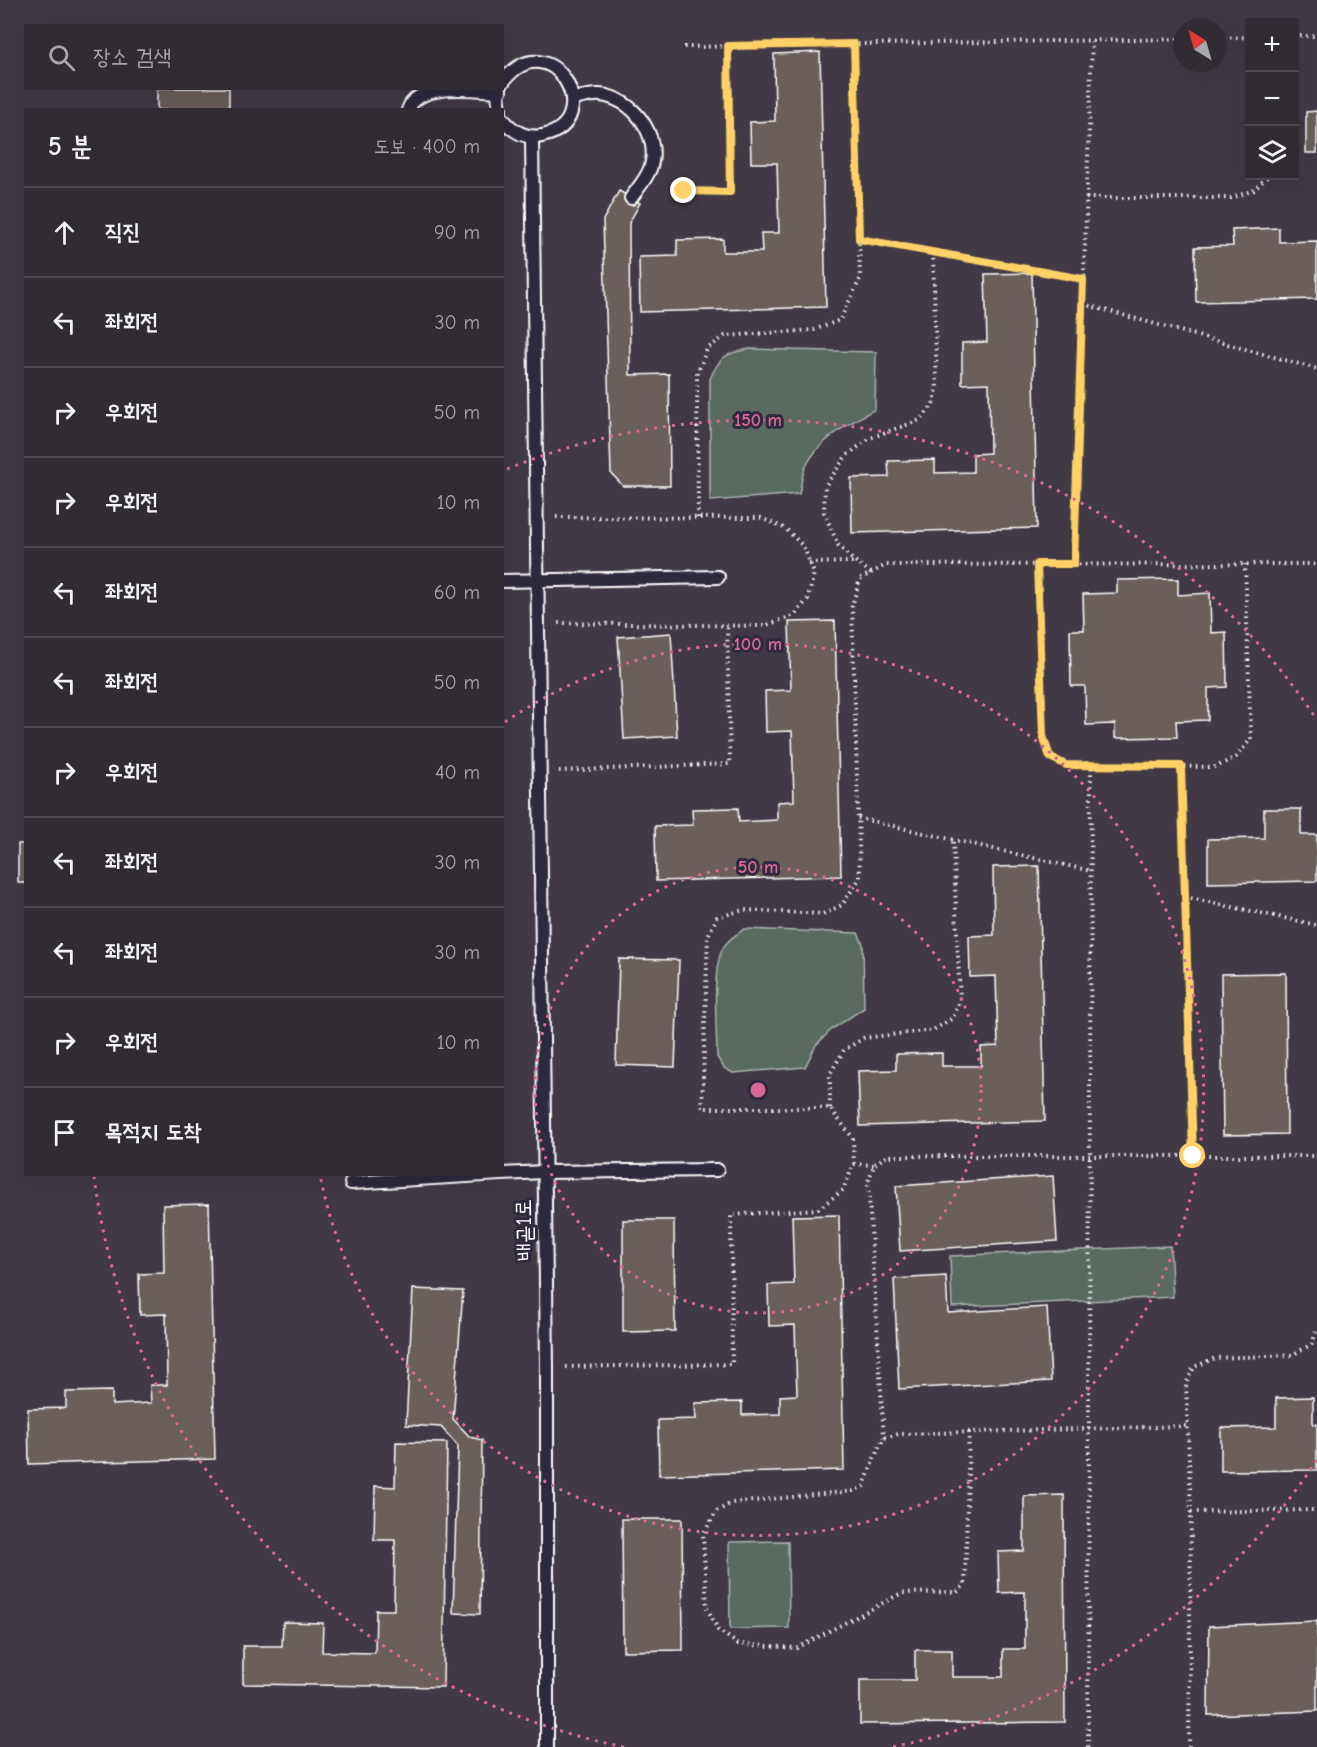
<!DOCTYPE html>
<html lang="ko">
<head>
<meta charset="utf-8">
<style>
  :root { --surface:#312c34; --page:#39343c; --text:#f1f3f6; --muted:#a8a7ac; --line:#4c484f }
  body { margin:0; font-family:"Comic Neue","Poor Story",sans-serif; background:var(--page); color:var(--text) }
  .controls { position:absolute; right:18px; top:18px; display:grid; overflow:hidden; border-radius:0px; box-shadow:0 6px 24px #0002 }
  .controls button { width:54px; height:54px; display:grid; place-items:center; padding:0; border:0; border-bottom:2px solid var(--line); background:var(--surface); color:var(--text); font:30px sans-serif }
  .compass { position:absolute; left:1173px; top:18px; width:54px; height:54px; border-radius:50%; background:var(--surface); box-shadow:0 6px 24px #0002; rotate:323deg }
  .stop { position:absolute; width:18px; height:18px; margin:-14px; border:4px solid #ffd166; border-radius:50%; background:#fff }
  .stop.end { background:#ffd166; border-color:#fff; box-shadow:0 2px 6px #0008 }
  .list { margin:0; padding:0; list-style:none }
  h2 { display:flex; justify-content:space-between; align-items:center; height:78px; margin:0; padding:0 24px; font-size:26px }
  h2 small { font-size:20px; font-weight:400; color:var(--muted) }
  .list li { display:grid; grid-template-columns:39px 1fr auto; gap:18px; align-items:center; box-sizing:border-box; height:90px; padding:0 24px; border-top:2px solid var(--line) }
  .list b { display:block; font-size:22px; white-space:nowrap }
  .list em { font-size:20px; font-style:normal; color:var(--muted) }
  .icon { flex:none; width:33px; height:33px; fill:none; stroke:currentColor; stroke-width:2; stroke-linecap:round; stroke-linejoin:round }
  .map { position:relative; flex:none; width:1317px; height:1747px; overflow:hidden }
  .search { position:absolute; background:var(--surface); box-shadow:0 6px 24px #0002; left:24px; top:24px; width:480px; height:66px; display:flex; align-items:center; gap:15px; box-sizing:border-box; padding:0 21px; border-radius:0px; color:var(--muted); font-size:22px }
  .panel { position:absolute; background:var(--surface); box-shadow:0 6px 24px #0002; left:24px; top:108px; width:480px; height:1068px; border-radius:0px }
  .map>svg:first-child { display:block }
  .green { fill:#5a6a61; stroke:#acb4b0; stroke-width:1.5 }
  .building { fill:#6a5f5a; stroke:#fff; stroke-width:1.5 }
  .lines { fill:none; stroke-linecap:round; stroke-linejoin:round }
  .service-casing { stroke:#fff; stroke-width:16 }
  .path { stroke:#fff; stroke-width:4; stroke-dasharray:1.5 4.5; stroke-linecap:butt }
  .service { stroke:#2f2a3d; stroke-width:12 }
  .route { stroke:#ffd166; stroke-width:8 }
  .ring { fill:none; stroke:#d76994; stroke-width:3; stroke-dasharray:3 6 }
  .labels { text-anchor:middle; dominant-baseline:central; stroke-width:6; stroke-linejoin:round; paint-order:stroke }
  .street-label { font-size:22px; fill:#fff; stroke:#2f2a3d }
  .centre { fill:#d76994; stroke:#2f2a3d; stroke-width:3 }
  .ring-label { font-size:18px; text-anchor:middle; font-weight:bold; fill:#d76994; stroke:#2f2a3d; stroke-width:6; stroke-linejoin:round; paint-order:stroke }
</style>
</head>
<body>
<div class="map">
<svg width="1317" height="1747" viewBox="0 0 1317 1747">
  <rect width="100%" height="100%" fill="#413a46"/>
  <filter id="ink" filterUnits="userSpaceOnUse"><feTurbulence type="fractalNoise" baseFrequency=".0167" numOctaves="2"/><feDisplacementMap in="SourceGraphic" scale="12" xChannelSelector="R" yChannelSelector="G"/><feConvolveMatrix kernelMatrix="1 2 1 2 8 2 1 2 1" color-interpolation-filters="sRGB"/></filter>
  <g filter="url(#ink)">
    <g class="green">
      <path d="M749 349 876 352 875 409C850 423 819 439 806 466 802 474 801 485 799 494L710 501V379C719 357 726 353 749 349Z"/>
      <path d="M744 929 858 933 863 944 864 1008 832 1029 816 1045 805 1067 733 1073 724 1068 717 1057C717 1031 711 969 723 948 727 940 737 934 744 929Z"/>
      <path d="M1170 1246 1173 1297 952 1307 950 1256Z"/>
      <path d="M788 1541 789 1628 730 1629 729 1542Z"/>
    </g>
    <g class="building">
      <path d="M820 52 826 307 640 312 639 257 677 256V240L723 239V252H762L761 233H779L777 163H751L750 122 775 121 774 54Z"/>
      <rect x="157" y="88" width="72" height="22"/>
      <path d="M1317 111V153H1306V112Z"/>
      <path d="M619 191 640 203 629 223 630 375 669 374 670 486H623L611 473 603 220Z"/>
      <path d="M1279 228V242L1317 241V299L1196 302 1195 247 1233 246 1232 230Z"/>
      <path d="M1032 273 1037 528 852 533 851 478 889 477 888 461 935 460V473L973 472V454L990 453 989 383 962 384V343L987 342 985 274Z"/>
      <path d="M1178 579V595L1210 593 1211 633 1226 632 1227 687 1208 688V720L1176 721 1177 737 1115 738V724L1086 725 1085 686H1071L1070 630H1084L1083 594 1117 593V580Z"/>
      <path d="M835 621 841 876 656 881 655 826 693 825 692 809 738 808 739 822 777 820V802L794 801 792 731 766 732 765 691 791 690 789 622Z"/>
      <path d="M671 633 677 736 624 739 618 637Z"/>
      <path d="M1264 809H1301V835H1317V881L1208 883V839L1264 838Z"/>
      <rect x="18" y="844" width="8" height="39"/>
      <path d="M1039 866 1045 1121 860 1126 858 1071 896 1070V1054L942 1053V1066H981V1047L998 1046 996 976 970 977 969 936 994 935 993 867Z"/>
      <path d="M619 959 679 960 675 1067 616 1065Z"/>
      <path d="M1286 973 1287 1134 1223 1135 1221 974Z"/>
      <path d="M1053 1176 1057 1241 900 1251 896 1186Z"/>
      <path d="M209 1204 215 1459 29 1464 28 1409 66 1408V1392L112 1391V1405L151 1403 150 1385H167L166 1314 140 1315 139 1274 164 1273 163 1205Z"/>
      <path d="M839 1215 844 1470 659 1475 658 1420 696 1419 695 1403 742 1402V1415L780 1414V1396L797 1395 795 1325 769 1326 768 1285 794 1284 792 1216Z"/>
      <path d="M623 1220H674L675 1331 623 1332Z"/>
      <path d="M946 1276 948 1313 1047 1307 1051 1381 899 1389 894 1279Z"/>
      <path d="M413 1289 463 1291 453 1419 470 1437 482 1440 480 1614 453 1613 458 1446 441 1427 406 1425Z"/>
      <path d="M1313 1397V1424H1317V1470L1221 1471V1428L1276 1427V1398Z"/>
      <path d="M396 1442 447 1443 443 1687 243 1684V1646H282L283 1622 323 1623 322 1652 375 1653 376 1610H394L395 1540H374L375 1486 395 1487Z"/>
      <path d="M1064 1495 1065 1722 860 1724V1680H915V1650H952V1677H1003V1649H1025V1592L999 1593 998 1552 1024 1551V1496Z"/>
      <path d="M622 1519H682L683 1650 623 1651Z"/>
      <path d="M1317 1621V1711L1208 1715 1209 1626Z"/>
    </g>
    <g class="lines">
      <g class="service-casing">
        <g id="service">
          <path d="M502 83C550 18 609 122 542 136 525 139 512 131 502 118"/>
          <path d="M572 99C581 98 592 94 600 95 633 98 660 135 651 166 648 177 638 188 631 198"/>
          <path d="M408 110C418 81 475 90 500 91"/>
          <path d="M500 110 498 95 500 88"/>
          <path d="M532 137 547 1367V1747"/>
          <path d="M502 581 718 577"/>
          <path d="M502 1174 544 1172 717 1170"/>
          <path d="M351 1183 500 1174"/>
        </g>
      </g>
      <g class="path">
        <path d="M1294 36H1317"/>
        <path d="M1218 38 1250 37"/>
        <path d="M684 47 1182 39"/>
        <path d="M684 191 730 192 728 46"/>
        <path d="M1086 198H1231L1254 190 1268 176"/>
        <path d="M859 239 1083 279"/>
        <path d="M1083 304 1317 369"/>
        <path d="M556 517 761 518 786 529 803 546 814 573 808 599 795 615 764 626 558 623"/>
        <path d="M698 518 697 374 707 349 725 336 814 330 840 320 860 279 854 44"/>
        <path d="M809 563 856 562"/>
        <path d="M1037 564 1043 736 1050 757 1066 765 1216 767 1236 757 1251 739 1245 564"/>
        <path d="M1074 564 1092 41"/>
        <path d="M871 573 852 559 838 545 824 512 825 486 846 456 870 438 920 420 933 405 937 389 933 252"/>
        <path d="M1181 766 1193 1156"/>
        <path d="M559 771 730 764 727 627"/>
        <path d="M858 818 1091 871"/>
        <path d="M1185 897 1317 925"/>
        <path d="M830 1108V1074L844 1050 864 1038 933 1030 953 1018 960 1001 953 840"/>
        <path d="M854 1164 874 1165"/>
        <path d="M566 1367 732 1364 731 1215 818 1209 843 1190 854 1164 853 1138 830 1108H702L708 936 717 917 744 910 823 914 842 905 860 878 852 606 860 579 886 565 1317 564"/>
        <path d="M969 1432 965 1585 957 1592 902 1593 797 1648 738 1644 718 1630 707 1608 703 1534 717 1511 732 1503 853 1491 864 1486 875 1456 884 1438 898 1434 1188 1426"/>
        <path d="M884 1438 868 1182 874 1165 886 1156H1317"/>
        <path d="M1191 1512 1317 1510"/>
        <path d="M1088 1747 1091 766"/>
        <path d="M1189 1747 1191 1512 1186 1384 1194 1367 1215 1358 1292 1355 1312 1344 1317 1329"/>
      </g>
      <use href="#service" class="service"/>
    </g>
  </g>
  <g class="lines" filter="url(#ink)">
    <path class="route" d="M684 191 730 192 728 46 854 44 859 239 1083 279 1074 564H1037L1043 736 1050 757 1066 765 1181 766 1193 1156"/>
  </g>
  <g class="ring">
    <circle cx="758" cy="1090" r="223"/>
    <path d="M505 722A446 446 0 1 1 320 1175"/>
    <path d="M1317 1460A670 670 0 0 1 892 1747M624 1747A670 670 0 0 1 94 1177M507 469A670 670 0 0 1 1317 720"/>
  </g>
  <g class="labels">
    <g class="street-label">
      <text transform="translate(524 1230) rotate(-91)">배곧1로</text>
    </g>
  </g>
  <circle cx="758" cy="1090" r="9" class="centre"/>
  <g class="ring-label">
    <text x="758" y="426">150 m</text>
    <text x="758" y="650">100 m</text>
    <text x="758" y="873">50 m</text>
  </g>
</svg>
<div class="controls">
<button>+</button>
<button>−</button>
<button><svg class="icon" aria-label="layers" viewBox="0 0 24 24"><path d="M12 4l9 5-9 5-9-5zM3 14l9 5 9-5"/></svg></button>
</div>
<svg class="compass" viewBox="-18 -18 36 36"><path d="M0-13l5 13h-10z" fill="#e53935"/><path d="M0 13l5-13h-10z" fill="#a8a7ac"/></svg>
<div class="stop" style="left:1193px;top:1156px"></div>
<div class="stop end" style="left:684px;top:191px"></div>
<div class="search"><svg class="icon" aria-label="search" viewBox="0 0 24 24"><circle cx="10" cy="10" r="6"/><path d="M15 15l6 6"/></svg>장소 검색</div>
<section class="panel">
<h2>5 분<small>도보 · 400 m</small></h2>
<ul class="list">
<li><svg class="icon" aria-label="ahead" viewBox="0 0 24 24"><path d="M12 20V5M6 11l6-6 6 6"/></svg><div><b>직진</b></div><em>90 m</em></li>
<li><svg class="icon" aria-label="left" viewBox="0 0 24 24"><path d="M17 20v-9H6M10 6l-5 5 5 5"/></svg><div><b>좌회전</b></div><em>30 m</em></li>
<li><svg class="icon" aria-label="right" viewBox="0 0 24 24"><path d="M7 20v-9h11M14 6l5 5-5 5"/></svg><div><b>우회전</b></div><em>50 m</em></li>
<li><svg class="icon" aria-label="right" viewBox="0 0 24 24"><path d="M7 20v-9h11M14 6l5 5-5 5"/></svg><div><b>우회전</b></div><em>10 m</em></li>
<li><svg class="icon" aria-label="left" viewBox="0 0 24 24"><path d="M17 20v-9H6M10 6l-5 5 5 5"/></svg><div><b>좌회전</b></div><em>60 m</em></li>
<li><svg class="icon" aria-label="left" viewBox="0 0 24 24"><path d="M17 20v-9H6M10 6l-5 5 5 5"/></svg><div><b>좌회전</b></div><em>50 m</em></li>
<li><svg class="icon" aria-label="right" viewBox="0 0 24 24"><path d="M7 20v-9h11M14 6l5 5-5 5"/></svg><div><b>우회전</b></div><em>40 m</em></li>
<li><svg class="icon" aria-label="left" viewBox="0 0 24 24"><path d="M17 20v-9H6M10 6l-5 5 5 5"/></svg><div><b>좌회전</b></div><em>30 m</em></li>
<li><svg class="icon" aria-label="left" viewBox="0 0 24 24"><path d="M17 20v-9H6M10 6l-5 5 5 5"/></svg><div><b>좌회전</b></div><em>30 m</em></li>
<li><svg class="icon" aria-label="right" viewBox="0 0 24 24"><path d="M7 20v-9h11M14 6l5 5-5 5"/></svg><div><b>우회전</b></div><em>10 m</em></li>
<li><svg class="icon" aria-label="arrive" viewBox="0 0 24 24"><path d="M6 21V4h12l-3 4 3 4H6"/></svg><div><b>목적지 도착</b></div></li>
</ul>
</section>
</div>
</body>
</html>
